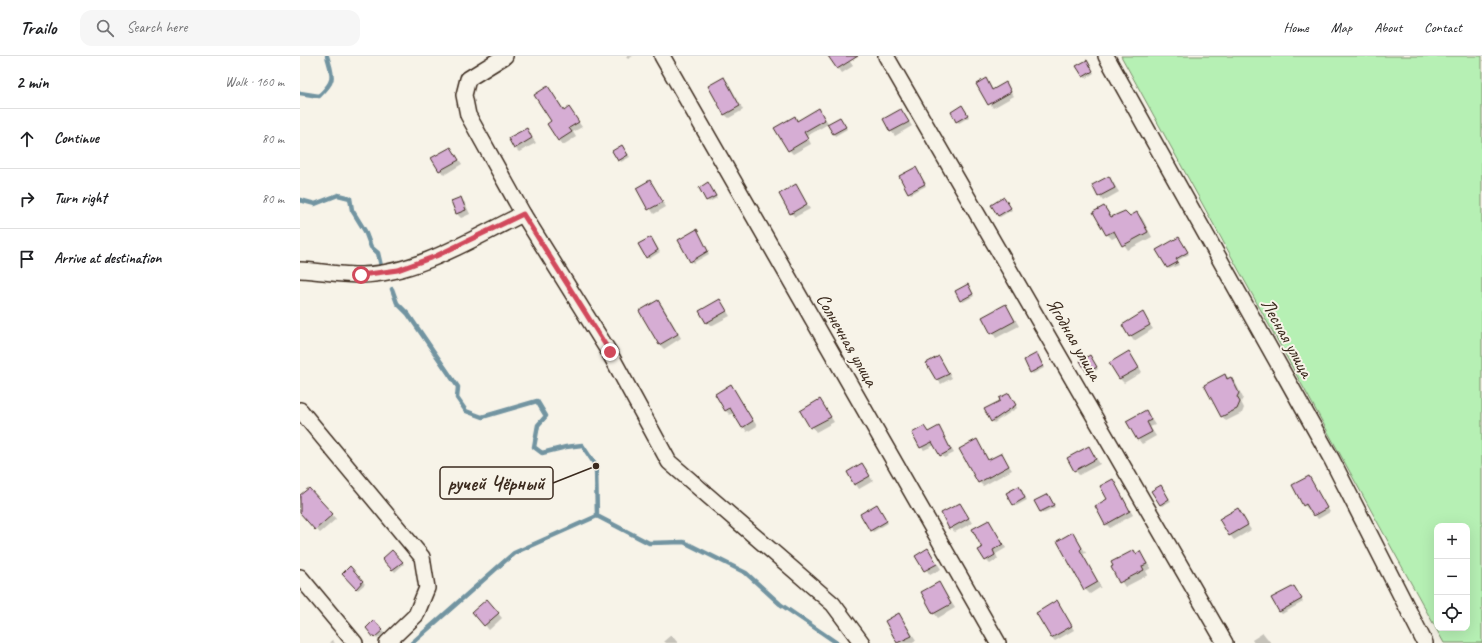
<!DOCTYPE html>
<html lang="en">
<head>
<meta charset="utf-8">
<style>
  :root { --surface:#fff; --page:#f6f6f6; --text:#202124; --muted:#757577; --line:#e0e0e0 }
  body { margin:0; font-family:Caveat,sans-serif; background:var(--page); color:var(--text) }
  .controls { position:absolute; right:12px; bottom:12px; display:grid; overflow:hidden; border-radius:8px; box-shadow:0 4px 16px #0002 }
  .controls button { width:36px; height:36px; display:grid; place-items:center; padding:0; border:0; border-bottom:1px solid var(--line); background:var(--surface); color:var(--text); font:20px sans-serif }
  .stop { position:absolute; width:12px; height:12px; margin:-9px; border:3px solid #d1495b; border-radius:50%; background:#fff }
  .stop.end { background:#d1495b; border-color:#fff; box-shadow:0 1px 4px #0008 }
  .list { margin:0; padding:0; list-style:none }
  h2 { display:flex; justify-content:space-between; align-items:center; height:52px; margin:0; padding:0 16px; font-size:17px }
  h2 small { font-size:13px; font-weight:400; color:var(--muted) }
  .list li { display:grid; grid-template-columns:26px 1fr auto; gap:12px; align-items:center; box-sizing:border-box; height:60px; padding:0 16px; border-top:1px solid var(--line) }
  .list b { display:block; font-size:15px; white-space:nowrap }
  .list em { font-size:13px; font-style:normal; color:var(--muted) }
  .icon { flex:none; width:22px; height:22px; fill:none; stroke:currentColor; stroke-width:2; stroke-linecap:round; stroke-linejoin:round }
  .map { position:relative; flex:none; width:1182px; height:587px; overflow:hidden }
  header { display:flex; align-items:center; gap:24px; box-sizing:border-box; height:56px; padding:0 20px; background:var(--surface); border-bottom:1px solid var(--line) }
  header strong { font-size:19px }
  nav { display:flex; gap:22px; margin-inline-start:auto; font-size:14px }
  .search { width:280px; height:36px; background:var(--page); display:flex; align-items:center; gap:10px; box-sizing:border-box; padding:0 14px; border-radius:12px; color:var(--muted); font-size:15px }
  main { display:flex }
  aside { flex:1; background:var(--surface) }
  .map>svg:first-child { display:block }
  .green { fill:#b6f0b4; stroke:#788d69; fill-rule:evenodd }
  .shadow { fill:#0003 }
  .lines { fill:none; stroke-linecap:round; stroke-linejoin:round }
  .stream { stroke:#7294a1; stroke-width:4.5 }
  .building { fill:#d6add4; stroke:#3b2a1e }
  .minor-casing { stroke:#3b2a1e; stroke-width:18 }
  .minor { stroke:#f7f3e8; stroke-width:15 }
  .route { stroke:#d1495b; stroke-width:5 }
  .labels { text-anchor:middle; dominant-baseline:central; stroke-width:4; stroke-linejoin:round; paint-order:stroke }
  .street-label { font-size:19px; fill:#3b2a1e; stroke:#f7f3e8 }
  .leader { fill:none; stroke:#3b2a1e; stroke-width:1.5 }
  .callout-dot { fill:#3b2a1e; stroke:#f7f3e8; stroke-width:1.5 }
  .callout { fill:#f7f3e8; stroke:#3b2a1e; stroke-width:1.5 }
  .callout-label { font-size:20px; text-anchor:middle; font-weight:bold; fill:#3b2a1e }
</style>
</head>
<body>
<header>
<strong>Trailo</strong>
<div class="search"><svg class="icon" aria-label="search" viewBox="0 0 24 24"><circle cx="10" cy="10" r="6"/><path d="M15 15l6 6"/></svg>Search here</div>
<nav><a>Home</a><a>Map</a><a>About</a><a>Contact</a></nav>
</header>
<main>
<aside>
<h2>2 min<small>Walk · 160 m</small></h2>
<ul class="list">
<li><svg class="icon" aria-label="ahead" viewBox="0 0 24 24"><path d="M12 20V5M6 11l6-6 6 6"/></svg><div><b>Continue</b></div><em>80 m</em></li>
<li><svg class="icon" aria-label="right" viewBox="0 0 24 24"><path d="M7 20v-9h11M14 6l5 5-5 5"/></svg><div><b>Turn right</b></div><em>80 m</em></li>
<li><svg class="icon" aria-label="arrive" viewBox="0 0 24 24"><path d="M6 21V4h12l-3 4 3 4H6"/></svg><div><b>Arrive at destination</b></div></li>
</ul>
</aside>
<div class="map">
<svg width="1182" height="587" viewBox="0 0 1182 587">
  <rect width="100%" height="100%" fill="#f7f3e8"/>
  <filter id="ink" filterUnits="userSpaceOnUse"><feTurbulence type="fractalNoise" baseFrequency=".025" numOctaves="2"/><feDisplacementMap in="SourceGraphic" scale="8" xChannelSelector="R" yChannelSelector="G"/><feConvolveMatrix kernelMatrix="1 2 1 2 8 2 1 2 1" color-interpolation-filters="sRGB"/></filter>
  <g filter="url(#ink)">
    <path class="green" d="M821 0H1182V587H1144ZM1137 470H1167V572H1137Z"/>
    <g class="shadow">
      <path d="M325 0H333L328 3Z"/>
      <path d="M530 0H546L553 10 542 17Z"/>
      <path d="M788 7 794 17 786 22 784 20Z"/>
      <path d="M424 22 428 26 443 54 429 62 424 58Z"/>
      <path d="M686 24 693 34 705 28 714 40 693 52 678 28Z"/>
      <path d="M248 31 265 55 269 53 282 71 273 76 276 81 263 89 248 68 252 66Z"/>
      <path d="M664 52 669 61 659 67 657 65Z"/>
      <path d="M519 54 529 68 542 64 547 73 535 80 528 68 507 80 511 88 493 98 489 94 494 61 499 65Z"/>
      <path d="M601 54 612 70 595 80 591 75Z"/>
      <path d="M226 73 236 87 219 96 215 92Z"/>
      <path d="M322 90 330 101 321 106 314 95Z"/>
      <path d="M151 92 162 108 144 119 140 114Z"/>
      <path d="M616 112 626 130 611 138 609 136Z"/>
      <path d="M809 121 819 136 803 145 799 140Z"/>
      <path d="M350 125 366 151 354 158 337 132Z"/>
      <path d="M408 127 417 142 409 146 400 132Z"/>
      <path d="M495 130 510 153 495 161 491 157Z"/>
      <path d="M704 142 712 154 700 161 698 160Z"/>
      <path d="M161 143 165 147 170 158 161 162 156 157Z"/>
      <path d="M804 151 812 162 826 156 831 161 837 157 842 162 852 181 828 194 818 180 812 183 807 178 795 156Z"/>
      <path d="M398 176 409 198 393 207 391 205Z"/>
      <path d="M879 182 889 198 877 205 879 209 869 213 868 211Z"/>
      <path d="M353 184 360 196 349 203 347 201Z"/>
      <path d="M669 231 674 240 663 246 661 244Z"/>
      <path d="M358 245 362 249 381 282 364 293 359 288Z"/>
      <path d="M420 245 430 260 411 270 407 266Z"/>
      <path d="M706 249 719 270 696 282 683 261Z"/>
      <path d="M842 258 853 273 834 285 830 280Z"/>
      <path d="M829 296 842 316 824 327 820 323Z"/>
      <path d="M738 300 744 312 733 318 731 316Z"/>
      <path d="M639 301 652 322 641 328 627 307Z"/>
      <path d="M792 303 798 313 790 318 788 316Z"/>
      <path d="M925 319 935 326 943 342 941 346 944 352 942 357 926 365 922 360Z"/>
      <path d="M431 330 457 370 447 376 434 357 430 359 426 355 416 339Z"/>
      <path d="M711 340 717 352 694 367 692 365Z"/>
      <path d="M520 344 534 366 516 376 502 355Z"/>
      <path d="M846 355 855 369 850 371 856 380 842 388 838 383Z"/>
      <path d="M624 371 629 377 638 371 654 397 644 402 635 389 624 394 621 391Z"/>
      <path d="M676 384 689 405 701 398 712 414 683 430 679 426Z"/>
      <path d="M789 391 800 408 779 419 775 414Z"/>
      <path d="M562 408 573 425 559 433 548 416Z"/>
      <path d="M1008 421 1030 456 1018 463 1010 452 1008 453 1004 449Z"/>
      <path d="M812 425 833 459 810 472 806 468Z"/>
      <path d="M861 430 871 445 862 450 860 448Z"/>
      <path d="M721 434 727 444 716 450 714 448Z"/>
      <path d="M13 437 36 463 20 477 0 456V441Z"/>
      <path d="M749 441 755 451 743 457 736 445Z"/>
      <path d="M660 448 672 467 655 476 650 472Z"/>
      <path d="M577 449 588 467 573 476 571 474Z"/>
      <path d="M938 454 951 474 934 484 930 479Z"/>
      <path d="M689 465 706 492 696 498 698 503 690 508 686 504 683 492Z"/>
      <path d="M773 477 786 497 783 498 801 531 790 538 785 533Z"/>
      <path d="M628 493 641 513 630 519 617 500Z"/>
      <path d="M834 495 836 498 840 497 851 512 846 515 848 519 825 531 812 512Z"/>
      <path d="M92 496 104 508 95 516 84 503Z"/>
      <path d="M50 512 65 528 58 534 44 518Z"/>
      <path d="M639 527 655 552 638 562 634 557Z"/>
      <path d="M994 531 1003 546 982 558 980 556Z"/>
      <path d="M757 546 774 574 755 585 752 582Z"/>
      <path d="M191 549 202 562 189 574 185 569Z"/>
      <path d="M599 558 616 584 611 587H598L586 566Z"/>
      <path d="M74 565 84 577 77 583 67 572Z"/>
      <path d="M963 577 971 587H954L952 584Z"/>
      <path d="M371 579 373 581 378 587H366L364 585Z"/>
      <path d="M32 584 35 587H29Z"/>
    </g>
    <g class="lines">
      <g class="stream">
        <path d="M0 37 19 40C36 24 33 21 27 0"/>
        <path d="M0 144 15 148 38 139 50 142 52 154 65 175 71 191 78 197 81 210"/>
        <path d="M92 233 97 247 108 258 158 331 157 342 166 355 182 361 237 345 246 360 238 369 234 391 242 397 266 391 282 389 296 410 297 460 349 487 384 486 446 517 480 548 537 587"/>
        <path d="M112 587 214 497 297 460"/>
      </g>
    </g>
    <g class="building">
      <path d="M528 0H558L537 13Z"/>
      <path d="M787 4 793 15 783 21 776 10Z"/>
      <path d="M424 21 440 50 424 59 408 30Z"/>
      <path d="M686 22 692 34 706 26 711 36 688 49 676 28Z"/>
      <path d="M248 30 264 55 269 51 279 66 269 72 272 76 258 85 247 68 251 65 234 39Z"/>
      <path d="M662 49 668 59 656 66 651 56Z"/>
      <path d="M519 52 525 64 504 76 508 83 488 95 474 72 495 60 497 65Z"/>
      <path d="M601 53 609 66 590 76 583 63Z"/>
      <path d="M540 61 546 71 533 78 527 68Z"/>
      <path d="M227 72 232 82 214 93 208 82Z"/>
      <path d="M322 89 328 99 318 105 312 95Z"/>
      <path d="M151 91 159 104 139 115 131 102Z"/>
      <path d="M616 111 625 128 608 137 599 120Z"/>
      <path d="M809 120 815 132 798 141 792 129Z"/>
      <path d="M350 124 363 146 348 154 336 132Z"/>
      <path d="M408 126 416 140 406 145 399 132Z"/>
      <path d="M496 128 507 148 490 158 479 138Z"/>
      <path d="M161 141 166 154 156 158 151 145Z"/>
      <path d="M704 141 711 152 698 160 691 149Z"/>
      <path d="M804 150 811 161 825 155 830 160 837 156 848 176 822 190 814 175 806 179 793 156Z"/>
      <path d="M397 173 408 195 390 206 378 184Z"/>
      <path d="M351 181 358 194 346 202 338 188Z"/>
      <path d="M879 181 888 196 876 203 878 206 867 212 856 194Z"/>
      <path d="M668 228 673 238 660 245 655 235Z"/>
      <path d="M420 243 427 255 406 267 399 255Z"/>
      <path d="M358 244 378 278 359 289 339 255Z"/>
      <path d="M706 248 715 265 691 278 682 261Z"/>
      <path d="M843 256 850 269 829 281 822 269Z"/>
      <path d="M829 295 839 312 819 323 809 307Z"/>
      <path d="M737 297 743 310 730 317 724 304Z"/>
      <path d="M790 299 797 311 787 317 780 305Z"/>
      <path d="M639 300 649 318 636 324 626 307Z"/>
      <path d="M925 318 927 323 931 321 939 337 937 341 940 346 937 353 921 361 904 329Z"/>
      <path d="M431 328 453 365 442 372 430 352 425 355 415 338Z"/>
      <path d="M709 337 716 349 691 366 684 353 700 345 699 342Z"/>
      <path d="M520 343 531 361 510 372 500 355Z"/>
      <path d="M846 354 851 364 847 366 852 376 837 384 826 365Z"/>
      <path d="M624 370 628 376 639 370 651 394 640 400 632 386 620 392 612 377Z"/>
      <path d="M677 383 688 404 702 397 709 410 678 427 659 393Z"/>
      <path d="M789 390 796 403 774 415 767 402Z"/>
      <path d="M562 407 570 420 554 429 547 416Z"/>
      <path d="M1009 420 1027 452 1013 460 1006 448 1003 450 992 429Z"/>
      <path d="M813 423 830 455 805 469 795 450 807 443 800 430Z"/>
      <path d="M861 429 869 443 860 449 851 435Z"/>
      <path d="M719 430 725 442 713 449 706 437Z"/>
      <path d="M9 432 33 458 15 474 0 457V439Z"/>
      <path d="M748 438 754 449 740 456 734 445Z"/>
      <path d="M660 447 669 462 649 473 641 457Z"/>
      <path d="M577 448 587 465 570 475 560 458Z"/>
      <path d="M938 452 948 469 929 480 919 463Z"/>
      <path d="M689 464 703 488 693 494 695 499 685 505 678 494 682 492 672 473Z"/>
      <path d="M773 476 782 492 780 494 798 526 784 534 757 485Z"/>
      <path d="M628 492 637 508 624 515 615 500Z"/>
      <path d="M92 494 103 506 92 514 82 503Z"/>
      <path d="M834 494 836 498 840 495 847 508 842 510 844 514 819 527 811 511 813 510 811 506Z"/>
      <path d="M50 510 63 525 56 533 42 518Z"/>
      <path d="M639 526 651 548 633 558 621 536Z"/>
      <path d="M994 530 1002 543 979 556 971 542Z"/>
      <path d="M187 543 199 557 184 570 172 556Z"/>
      <path d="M757 544 772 570 751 582 736 557Z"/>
      <path d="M599 557 612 580 597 587 585 565Z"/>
      <path d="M74 564 83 574 74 582 66 572Z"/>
    </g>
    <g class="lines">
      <g class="minor-casing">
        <g id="minor">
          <path d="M205 0 168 23 164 39 168 59 223 158 309 296 369 406 533 548 562 587"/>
          <path d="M362 0 698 587"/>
          <path d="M586 0 925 587"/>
          <path d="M806 0 1032 404 1125 587"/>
          <path d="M0 214C20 215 41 219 61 219 118 218 173 182 223 158"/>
          <path d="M0 354 122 501 127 532 116 559 87 587"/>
          <path d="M0 521 55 587"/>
        </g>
      </g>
      <use href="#minor" class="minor"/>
    </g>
  </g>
  <g class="lines" filter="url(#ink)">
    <path class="route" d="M61 219 98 214 136 200 223 158 310 296"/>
  </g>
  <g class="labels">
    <g class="street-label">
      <text transform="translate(987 282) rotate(61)">Лесная улица</text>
      <text transform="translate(774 283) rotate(60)">Ягодная улица</text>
      <text transform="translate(547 284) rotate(60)">Солнечная улица</text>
    </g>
  </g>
  <path class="leader" d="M296 410L253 427"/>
  <circle class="callout-dot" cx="296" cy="410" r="4"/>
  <rect class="callout" x="140" y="411" width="113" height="32" rx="4"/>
  <g class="callout-label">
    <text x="196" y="434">ручей Чёрный</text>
  </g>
</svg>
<div class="controls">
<button>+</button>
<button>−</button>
<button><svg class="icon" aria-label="locate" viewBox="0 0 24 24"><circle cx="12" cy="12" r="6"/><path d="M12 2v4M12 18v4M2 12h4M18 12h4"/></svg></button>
</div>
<div class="stop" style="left:61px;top:219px"></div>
<div class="stop end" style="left:310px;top:296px"></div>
</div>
</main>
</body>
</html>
